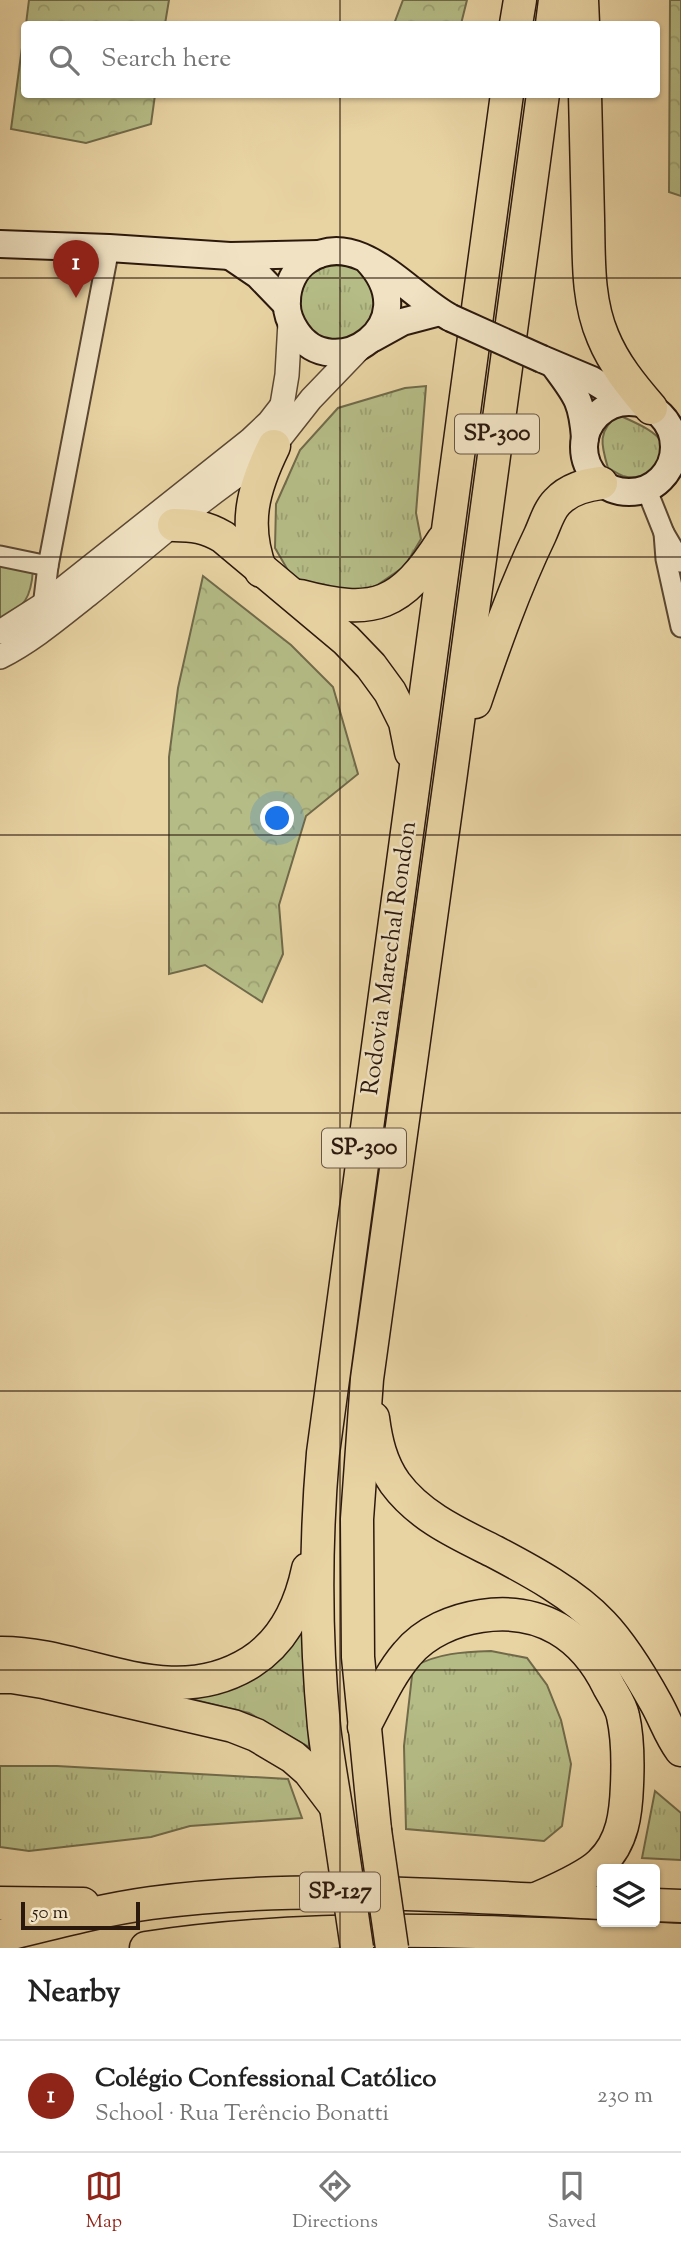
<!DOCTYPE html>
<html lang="en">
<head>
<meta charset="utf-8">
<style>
  :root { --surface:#fff; --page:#f2f2f2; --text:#222; --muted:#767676; --line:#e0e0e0; --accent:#8f2418 }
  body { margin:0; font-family:"Sorts Mill Goudy",serif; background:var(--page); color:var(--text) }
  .controls { position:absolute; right:21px; bottom:21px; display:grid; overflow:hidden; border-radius:7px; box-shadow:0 2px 5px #0004 }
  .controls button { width:63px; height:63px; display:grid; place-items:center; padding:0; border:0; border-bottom:2px solid var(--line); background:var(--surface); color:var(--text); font:35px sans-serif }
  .scale { position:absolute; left:21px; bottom:18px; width:119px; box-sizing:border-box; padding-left:7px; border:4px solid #2c190e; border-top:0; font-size:19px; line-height:24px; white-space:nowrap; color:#2c190e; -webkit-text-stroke:5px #f0e2c3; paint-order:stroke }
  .you { position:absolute; left:278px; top:819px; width:24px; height:24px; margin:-18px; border:5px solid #fff; border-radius:50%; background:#1a73e8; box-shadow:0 0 0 10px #1a73e833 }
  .badge { display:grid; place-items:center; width:46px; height:46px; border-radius:50%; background:var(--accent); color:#fff; font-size:23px; font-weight:700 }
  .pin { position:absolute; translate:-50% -58px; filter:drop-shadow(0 2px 4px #0008) }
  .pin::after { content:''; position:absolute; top:37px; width:24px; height:21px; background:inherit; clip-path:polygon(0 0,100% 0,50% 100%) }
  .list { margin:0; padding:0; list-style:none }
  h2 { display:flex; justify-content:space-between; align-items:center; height:91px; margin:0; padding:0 28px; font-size:30px }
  h2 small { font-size:23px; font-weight:400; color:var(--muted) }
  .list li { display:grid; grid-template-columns:46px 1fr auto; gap:21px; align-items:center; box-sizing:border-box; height:112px; padding:0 28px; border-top:2px solid var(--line) }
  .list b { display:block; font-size:26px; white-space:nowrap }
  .list p { margin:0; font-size:23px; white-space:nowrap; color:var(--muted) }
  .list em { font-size:23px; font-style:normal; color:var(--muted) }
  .icon { flex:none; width:38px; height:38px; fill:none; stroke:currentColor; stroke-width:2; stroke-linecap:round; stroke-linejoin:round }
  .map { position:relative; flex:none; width:681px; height:1948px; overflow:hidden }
  .search { position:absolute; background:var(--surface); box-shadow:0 2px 5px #0004; left:21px; right:21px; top:21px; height:77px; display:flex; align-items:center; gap:18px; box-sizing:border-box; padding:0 24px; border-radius:7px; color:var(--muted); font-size:26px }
  .sheet { height:203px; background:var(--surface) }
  nav { display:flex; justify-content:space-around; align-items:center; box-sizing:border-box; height:98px; border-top:2px solid var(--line); background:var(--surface); font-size:19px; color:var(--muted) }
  nav a { display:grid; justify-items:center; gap:4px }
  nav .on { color:var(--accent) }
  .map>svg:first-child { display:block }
  .grass { fill:url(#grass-tufts); stroke:#706a4a; stroke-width:2 }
  .forest { fill:url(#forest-crowns); stroke:#706a4a; stroke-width:2 }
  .park { fill:#b5bc86; stroke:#706a4a; stroke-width:2 }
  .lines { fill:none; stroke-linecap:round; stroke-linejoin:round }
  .minor-casing { stroke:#5b4833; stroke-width:23 }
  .tertiary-casing { stroke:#5b4833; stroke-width:26 }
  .secondary-casing { stroke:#2c190e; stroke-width:30 }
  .trunk-casing { stroke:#2c190e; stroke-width:35 }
  .minor { stroke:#f0e2c3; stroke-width:19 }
  .tertiary { stroke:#f0e2c3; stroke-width:23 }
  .secondary { stroke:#f0e2c3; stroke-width:26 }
  .trunk { stroke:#e8d3a3; stroke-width:32 }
  .secondary-bridge-casing { stroke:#2c190e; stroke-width:30; stroke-linecap:butt }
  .trunk-bridge-casing { stroke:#2c190e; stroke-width:35; stroke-linecap:butt }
  .secondary-bridge { stroke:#f0e2c3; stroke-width:26 }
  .trunk-bridge { stroke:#e8d3a3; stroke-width:32 }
  .grid { fill:none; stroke:#2c190e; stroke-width:2; stroke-opacity:0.55 }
  .labels { text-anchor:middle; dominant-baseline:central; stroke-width:5; stroke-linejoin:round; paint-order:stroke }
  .shield { fill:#f0e2c3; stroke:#675544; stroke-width:2 }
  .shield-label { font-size:23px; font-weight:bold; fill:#2c190e }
  .street-label { font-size:24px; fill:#2c190e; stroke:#f0e2c3 }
</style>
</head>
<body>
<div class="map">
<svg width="681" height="1948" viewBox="0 0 681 1948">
  <defs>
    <pattern id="grass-tufts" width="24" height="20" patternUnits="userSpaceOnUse" patternTransform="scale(1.75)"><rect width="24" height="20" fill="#b5bc86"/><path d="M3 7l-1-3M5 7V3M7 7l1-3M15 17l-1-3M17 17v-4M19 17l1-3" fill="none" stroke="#9ca172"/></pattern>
    <pattern id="forest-crowns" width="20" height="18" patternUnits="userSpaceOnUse" patternTransform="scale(1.75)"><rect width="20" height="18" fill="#b5bc86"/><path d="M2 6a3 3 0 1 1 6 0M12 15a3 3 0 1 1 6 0" fill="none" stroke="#9ca172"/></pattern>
  </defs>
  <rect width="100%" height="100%" fill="#e8d3a3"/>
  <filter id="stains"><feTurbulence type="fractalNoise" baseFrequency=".00286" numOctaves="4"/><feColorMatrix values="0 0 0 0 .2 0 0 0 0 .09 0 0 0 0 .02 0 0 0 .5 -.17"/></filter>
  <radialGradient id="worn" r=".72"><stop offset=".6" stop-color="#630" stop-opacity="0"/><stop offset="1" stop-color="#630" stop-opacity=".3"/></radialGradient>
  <g class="grass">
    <path d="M322 263C357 263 356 262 376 292L372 321 351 340H322L300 321V283Z"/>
    <path d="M426 386 416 513 421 539 405 566 376 586 351 594 321 589 293 579 275 548 276 504 300 450 338 408 405 388Z"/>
    <path d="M619 415C633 422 653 429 662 442 677 466 642 482 623 476 618 474 612 470 608 468 601 445 597 430 619 415Z"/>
    <path d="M306 1609 309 1747 249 1713 166 1693C211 1693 251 1690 282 1653 293 1642 299 1623 306 1609Z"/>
    <path d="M491 1651 527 1658 547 1685 561 1720 571 1764 562 1826 544 1841 406 1829 404 1746 413 1667C438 1653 463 1652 491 1651Z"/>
    <path d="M0 1766H57L288 1779 302 1818 190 1826 151 1837 29 1851 0 1847Z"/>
    <path d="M655 1791 681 1813V1860L642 1858Z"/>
  </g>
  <g class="forest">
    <path d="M29 0H169L165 24H26Z"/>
    <path d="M403 0H467L461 24H394Z"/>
    <path d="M670 0H681V196L669 192Z"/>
    <path d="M24 33V94L155 95 151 124 86 143 11 129Z"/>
    <path d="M203 576 291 645 333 687 358 774 306 816 279 905 283 954 262 1002 205 965 169 974V757L178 688Z"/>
  </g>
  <path class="park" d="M0 564 33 570C31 598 25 607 0 619Z"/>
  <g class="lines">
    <g class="minor-casing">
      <g id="minor">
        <path d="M646 488 664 533 681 562"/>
        <path d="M664 533 666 559 681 627"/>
        <path d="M0 556 48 566"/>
        <path d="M42 615 48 566 109 248"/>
      </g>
    </g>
    <g class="tertiary-casing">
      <g id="tertiary">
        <path d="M280 417 287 375 290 322"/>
        <path d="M274 446 311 399 361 347"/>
        <path d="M0 632 41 606 250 440 269 422 283 404"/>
        <path d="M0 657C32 641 60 617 88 595 148 547 206 493 271 453"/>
      </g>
    </g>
    <g class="secondary-casing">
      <g id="secondary">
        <path d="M0 244 109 248 230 256 319 254"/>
        <path d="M230 256 258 275 286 304"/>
        <path d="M367 260C429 325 332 387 296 331 290 322 286 312 287 301 287 286 294 269 308 260 358 226 410 297 451 318"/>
        <path d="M373 338 402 322 440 312"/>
        <path d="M542 359 592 380 628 402"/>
        <path d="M554 365C576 395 582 400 585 438"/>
        <circle cx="629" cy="447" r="45"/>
      </g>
    </g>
    <g class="trunk-casing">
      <g id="trunk">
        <path d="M582 0 583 24"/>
        <path d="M516 24 520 0"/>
        <path d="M552 24 555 0"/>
        <path d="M585 94C586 136 587 178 588 219 589 258 587 300 603 337 614 364 632 386 651 408"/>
        <path d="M174 525C193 525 206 527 223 537L346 640 371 666 390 692 405 722 411 752"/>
        <path d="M261 571C243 524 253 489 274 446"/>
        <path d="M300 596C375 616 401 606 443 540"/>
        <path d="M475 702C494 646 514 589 540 535 545 524 549 510 557 502 569 489 585 485 601 483"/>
        <path d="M373 1418C376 1441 381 1463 395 1483 420 1517 459 1534 495 1552 531 1571 574 1594 602 1624 623 1646 641 1676 656 1703 665 1719 670 1735 681 1750"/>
        <path d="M0 1653C85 1652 168 1714 251 1662 284 1641 300 1607 308 1569"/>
        <path d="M0 1677H12L43 1682 233 1726 256 1735 293 1757 309 1771 334 1804"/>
        <path d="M364 1727C377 1703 389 1675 407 1654 425 1632 454 1620 481 1616 540 1607 584 1635 609 1687 614 1696 621 1706 623 1716 628 1738 628 1763 627 1785 626 1813 623 1842 601 1863 587 1877 554 1891 536 1899"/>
        <path d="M375 1830 358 1657 357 1519 367 1379 451 773 543 94"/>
        <path d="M340 1833C335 1798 328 1762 324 1727 315 1633 315 1546 323 1453L507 94"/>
        <path d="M0 1903 83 1904"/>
        <path d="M655 1905 681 1906"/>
        <path d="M0 1936C49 1924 100 1910 151 1903 300 1883 452 1896 602 1903"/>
        <path d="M146 1948C323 1921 503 1932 681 1940"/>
      </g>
    </g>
    <use href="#minor" class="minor"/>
    <use href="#tertiary" class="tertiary"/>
    <use href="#secondary" class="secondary"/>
    <use href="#trunk" class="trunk"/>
    <g class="secondary-bridge-casing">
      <path id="secondary-bridge" d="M451 318 542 359"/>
    </g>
    <g class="trunk-bridge-casing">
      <g id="trunk-bridge">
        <path d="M375 1830 392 1948"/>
        <path d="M340 1833 357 1948"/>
      </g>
    </g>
    <use href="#secondary-bridge" class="secondary-bridge"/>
    <use href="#trunk-bridge" class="trunk-bridge"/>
  </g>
  <path class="grid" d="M340 0V24M340 94V1948M0 278H681M0 557H681M0 835H681M0 1113H681M0 1391H681M0 1670H681"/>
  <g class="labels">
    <g class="shield">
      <rect x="455" y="414.5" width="84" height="39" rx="5"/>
      <rect x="322" y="1128.5" width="84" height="39" rx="5"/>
      <rect x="300" y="1872.5" width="80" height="39" rx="5"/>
    </g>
    <g class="shield-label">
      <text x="497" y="434">SP-300</text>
      <text x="364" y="1148">SP-300</text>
      <text x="340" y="1892">SP-127</text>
    </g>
    <g class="street-label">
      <text transform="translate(390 958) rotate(-82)">Rodovia Marechal Rondon</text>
    </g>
  </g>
  <rect width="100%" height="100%" filter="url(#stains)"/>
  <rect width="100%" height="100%" fill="url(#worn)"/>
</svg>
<div class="controls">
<button><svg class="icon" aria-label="layers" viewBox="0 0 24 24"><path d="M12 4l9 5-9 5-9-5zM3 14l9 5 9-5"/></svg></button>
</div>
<div class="scale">50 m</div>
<div class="you"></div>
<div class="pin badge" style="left:76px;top:298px">1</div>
<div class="search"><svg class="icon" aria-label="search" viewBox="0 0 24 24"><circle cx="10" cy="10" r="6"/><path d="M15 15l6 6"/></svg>Search here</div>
</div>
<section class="sheet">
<h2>Nearby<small></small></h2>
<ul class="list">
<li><span class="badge">1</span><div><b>Colégio Confessional Católico</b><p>School · Rua Terêncio Bonatti</p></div><em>230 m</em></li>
</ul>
</section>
<nav>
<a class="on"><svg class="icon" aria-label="map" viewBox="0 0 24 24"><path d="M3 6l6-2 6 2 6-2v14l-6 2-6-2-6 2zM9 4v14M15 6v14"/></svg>Map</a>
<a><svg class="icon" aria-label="directions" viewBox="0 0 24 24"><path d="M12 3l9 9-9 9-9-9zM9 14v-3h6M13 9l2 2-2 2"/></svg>Directions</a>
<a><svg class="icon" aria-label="saved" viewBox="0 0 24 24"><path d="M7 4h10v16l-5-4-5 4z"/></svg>Saved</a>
</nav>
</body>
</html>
